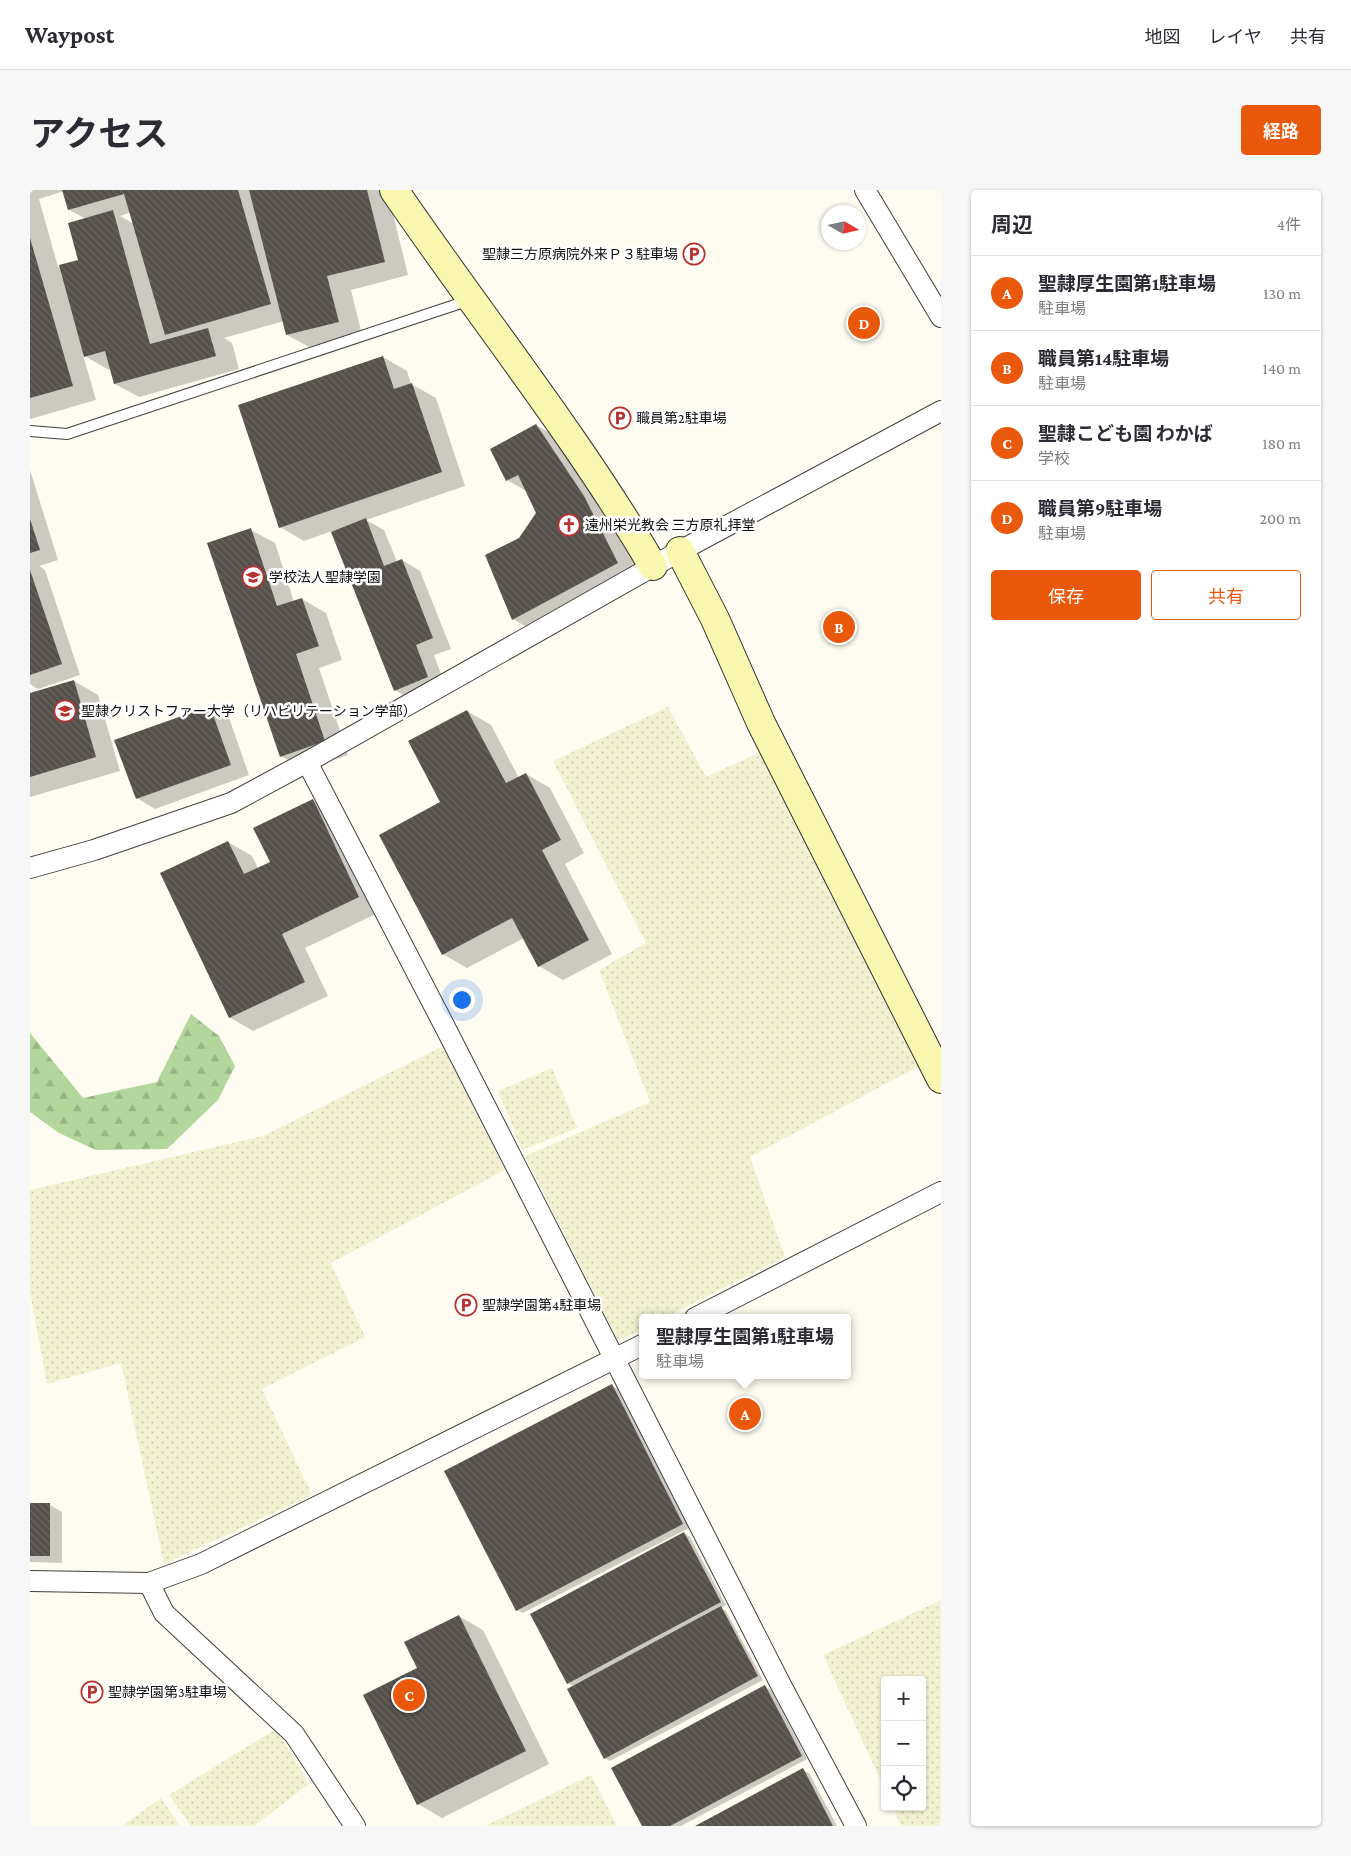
<!DOCTYPE html>
<html lang="ja">
<head>
<meta charset="utf-8">
<style>
  :root { --surface:#fff; --page:#f7f7f7; --text:#2b2b33; --muted:#7c7c81; --line:#e1e1e2; --accent:#ea580c }
  body { margin:0; font-family:"Crimson Pro","Noto Sans JP",serif; background:var(--page); color:var(--text) }
  .controls { position:absolute; right:15px; bottom:15px; display:grid; overflow:hidden; border-radius:5px; box-shadow:0 1px 4px #0004 }
  .controls button { width:45px; height:45px; display:grid; place-items:center; padding:0; border:0; border-bottom:1px solid var(--line); background:var(--surface); color:var(--text); font:25px sans-serif }
  .compass { position:absolute; left:791px; top:15px; width:45px; height:45px; border-radius:50%; background:var(--surface); box-shadow:0 1px 4px #0004; rotate:99deg }
  .you { position:absolute; left:431px; top:809px; width:18px; height:18px; margin:-12px; border:4px solid #fff; border-radius:50%; background:#1a73e8; box-shadow:0 0 0 8px #1a73e833 }
  .badge { display:grid; place-items:center; width:32px; height:32px; border-radius:50%; background:var(--accent); color:#fff; font-size:16px; font-weight:700 }
  .pin { position:absolute; translate:-50% -50%; border:2px solid #fff; box-shadow:0 1px 5px #0006 }
  .popup { position:absolute; left:609px; top:1124px; width:212px; height:65px; box-sizing:border-box; display:grid; place-content:center; border-radius:5px; background:var(--surface); filter:drop-shadow(0 1px 4px #0005); font-size:16px; white-space:nowrap; color:var(--muted) }
  .popup b { font-size:19px; color:var(--text) }
  .popup::after { content:''; position:absolute; left:50%; top:100%; margin-left:-10px; border:10px solid transparent; border-top-color:var(--surface) }
  .list { margin:0; padding:0; list-style:none }
  h2 { display:flex; justify-content:space-between; align-items:center; height:65px; margin:0; padding:0 20px; font-size:21px }
  h2 small { font-size:16px; font-weight:400; color:var(--muted) }
  .list li { display:grid; grid-template-columns:32px 1fr auto; gap:15px; align-items:center; box-sizing:border-box; height:75px; padding:0 20px; border-top:1px solid var(--line) }
  .list b { display:block; font-size:19px; white-space:nowrap }
  .list p { margin:0; font-size:16px; white-space:nowrap; color:var(--muted) }
  .list em { font-size:16px; font-style:normal; color:var(--muted) }
  .actions { display:flex; gap:10px; padding:15px 20px }
  .actions a { flex:1; padding:11px 0; border:1px solid var(--accent); border-radius:5px; text-align:center; font-size:18px; color:var(--accent) }
  .actions .main { background:var(--accent); color:#fff }
  .icon { flex:none; width:28px; height:28px; fill:none; stroke:currentColor; stroke-width:2; stroke-linecap:round; stroke-linejoin:round }
  .map { position:relative; flex:none; width:911px; height:1636px; overflow:hidden; border-radius:5px }
  header { display:flex; align-items:center; gap:30px; box-sizing:border-box; height:70px; padding:0 25px; background:var(--surface); border-bottom:1px solid var(--line) }
  header strong { font-size:24px }
  nav { display:flex; gap:28px; margin-inline-start:auto; font-size:18px }
  .intro { display:flex; align-items:center; justify-content:space-between; box-sizing:border-box; height:120px; padding:0 30px }
  h1 { margin:0; font-size:35px }
  .button { padding:12px 22px; border-radius:5px; background:var(--accent); color:#fff; font-size:18px; font-weight:700 }
  main { display:flex; gap:30px; padding:0 30px }
  aside { flex:1; background:var(--surface); border-radius:5px; box-shadow:0 1px 4px #0004 }
  .map>svg:first-child { display:block }
  .farmland { fill:url(#farmland-dots) }
  .forest { fill:url(#forest-firs) }
  .shadow { fill:#0003; fill-rule:evenodd }
  .building { fill:url(#building-back-hatch) }
  .lines { fill:none; stroke-linecap:round; stroke-linejoin:round }
  .lane-casing { stroke:#414141; stroke-width:12 }
  .street-casing { stroke:#414141; stroke-width:22 }
  .secondary-casing { stroke:#303030; stroke-width:30 }
  .lane { stroke:#fff; stroke-width:10 }
  .street { stroke:#fff; stroke-width:20 }
  .secondary { stroke:#f9f6b0; stroke-width:28 }
  .labels { text-anchor:middle; dominant-baseline:central; stroke-width:5; stroke-linejoin:round; paint-order:stroke }
  .poi-label { font-size:14px; fill:#0e0e0e; stroke:#fff; text-anchor:start }
</style>
</head>
<body>
<header>
<strong>Waypost</strong>
<nav><a>地図</a><a>レイヤ</a><a>共有</a></nav>
</header>
<div class="intro"><h1>アクセス</h1><a class="button">経路</a></div>
<main>
<div class="map">
<svg width="911" height="1636" viewBox="0 0 911 1636">
  <defs>
    <pattern id="farmland-dots" width="8" height="8" patternUnits="userSpaceOnUse" patternTransform="scale(1.25)"><rect width="8" height="8" fill="#f2f2d2"/><path d="M2 2h.1M6 6h.1" fill="none" stroke="#ceceb3" stroke-width="1.8" stroke-linecap="round"/></pattern>
    <pattern id="forest-firs" width="22" height="20" patternUnits="userSpaceOnUse" patternTransform="scale(1.25)"><rect width="22" height="20" fill="#b2d69c"/><path d="M5 1l3.5 6h-7zM16 11l3.5 6h-7z" fill="#98b685"/></pattern>
    <pattern id="building-back-hatch" width="6" height="6" patternUnits="userSpaceOnUse" patternTransform="scale(1.25)"><rect width="6" height="6" fill="#56504b"/><path d="M-1 5l2 2M0 0l6 6M5-1l2 2" fill="none" stroke="#696561"/></pattern>
  </defs>
  <rect width="100%" height="100%" fill="#fefcf0"/>
  <g class="farmland">
    <path d="M638 517 676 587 731 562 891 875 720 967 755 1067 634 1128H612V1139L588 1151 495 966 620 912 569 780 616 753 523 571Z"/>
    <path d="M413 856 475 980 301 1073 335 1147 232 1199 282 1305 134 1374 91 1173 17 1194 0 1103V1000L233 946Z"/>
    <path d="M522 878 547 938 492 960 468 901Z"/>
    <path d="M911 1410V1636H871L863 1617H892V1490H855V1600L793 1465Z"/>
    <path d="M246 1539 279 1594 224 1636H161L139 1605Z"/>
    <path d="M561 1585 587 1636H455Z"/>
    <path d="M131 1608 150 1636H92Z"/>
  </g>
  <path class="forest" d="M161 824 189 846 205 876 188 910 137 959 66 960 29 943 0 922V843L53 908 127 892Z"/>
  <g class="shadow">
    <path d="M0 0H357L378 85 321 100 332 145 281 158 257 145 254 131 194 148 202 153 209 179 109 207 85 194 81 179 79 180 53 165 66 210 0 229ZM34 1 39 20 56 29 50 71 28 77 9 9ZM101 22 104 34 90 26Z"/>
    <path d="M353 167 377 181 381 194 406 208 435 296 336 330 354 340 367 372 372 370 390 381 421 459 404 465 416 498 383 511 365 500 302 341 274 351 250 337Z"/>
    <path d="M506 235 530 249 578 321 611 387 507 443 483 429 490 349 508 323 498 302 477 290Z"/>
    <path d="M0 280 28 370 9 376 15 380 50 485 8 499 0 494Z"/>
    <path d="M221 340 245 353 264 412 272 409 296 423 312 470 289 478 318 565 275 580 251 566Z"/>
    <path d="M44 491 68 505 90 581 0 607V504Z"/>
    <path d="M180 517 199 528 219 585 125 619 107 608Z"/>
    <path d="M437 521 461 535 489 588 496 584 520 598 554 663 535 674 582 764 533 790 509 776 494 748 437 778 413 764 412 613Z"/>
    <path d="M283 611 307 624 352 721 275 758 298 806 223 841 199 827 198 652 222 666 228 678 241 672Z"/>
    <path d="M582 1196 588 1199 659 1338 493 1423 487 1420Z"/>
    <path d="M0 1315H20L32 1322V1373L0 1372Z"/>
    <path d="M654 1343 660 1347 696 1415 691 1418 696 1421 733 1490 580 1571 575 1568 544 1496 538 1493Z"/>
    <path d="M429 1426 453 1440 519 1574 412 1628 388 1614 389 1479Z"/>
    <path d="M735 1497 741 1500 777 1569 651 1636H613Z"/>
    <path d="M773 1580 779 1583 807 1636H667Z"/>
  </g>
  <g class="building">
    <path d="M32 0H208L241 114 135 145 94 4 38 20Z"/>
    <path d="M219 0H337L355 72 297 86 309 132 256 145Z"/>
    <path d="M83 20 120 154 178 138 186 166 84 194 75 161 54 167 29 75 48 70 38 33Z"/>
    <path d="M0 48 43 196 0 208Z"/>
    <path d="M353 166 364 199 382 193 412 282 249 338 208 215Z"/>
    <path d="M506 234 554 306 588 373 482 430 455 365 489 348 506 323 488 285 476 291 460 259Z"/>
    <path d="M336 328 354 376 372 369 403 448 386 455 398 487 364 501 301 342Z"/>
    <path d="M0 329 10 360 0 363Z"/>
    <path d="M221 338 247 416 272 408 289 456 266 464 295 551 250 567 177 353Z"/>
    <path d="M0 380 32 474 0 485Z"/>
    <path d="M44 490 66 567 0 587V503Z"/>
    <path d="M180 516 201 575 106 609 84 550Z"/>
    <path d="M437 520 476 593 496 583 531 650 512 660 559 750 508 777 482 728 412 765 349 645 410 612 378 551Z"/>
    <path d="M283 609 329 707 252 744 275 792 199 828 130 683 198 651 214 684 240 672 223 638Z"/>
    <path d="M582 1194 653 1334 486 1421 414 1281Z"/>
    <rect x="0" y="1313" width="20" height="53"/>
    <path d="M654 1342 691 1412 537 1494 500 1424Z"/>
    <path d="M691 1416 728 1486 574 1569 537 1499Z"/>
    <path d="M429 1425 496 1561 387 1615 333 1505 387 1478 374 1452Z"/>
    <path d="M735 1495 772 1566 640 1636H612L581 1578Z"/>
    <path d="M773 1578 803 1636H665Z"/>
  </g>
  <g class="lines">
    <g class="lane-casing">
      <path id="lane" d="M0 241 37 244 440 110"/>
    </g>
    <g class="street-casing">
      <g id="street">
        <path d="M835 0 911 127"/>
        <path d="M277 572 414 835 752 1497 826 1636"/>
        <path d="M0 678 64 660 201 613 277 572 650 361 911 221"/>
        <path d="M665 1128 911 1002"/>
        <path d="M0 1391 119 1393 171 1374 612 1155"/>
        <path d="M119 1393 134 1423 264 1544 325 1636"/>
      </g>
    </g>
    <g class="secondary-casing">
      <g id="secondary">
        <path d="M364 0C450 126 546 245 623 376"/>
        <path d="M650 361 685 429 731 533 911 889"/>
      </g>
    </g>
    <use href="#lane" class="lane"/>
    <use href="#street" class="street"/>
    <use href="#secondary" class="secondary"/>
  </g>
  <defs>
    <g id="parking-ring" transform="scale(1.125)"><circle r="9.5" fill="#fff" stroke="#b5322f" stroke-width="1.5"/><path d="M-3.5-5.5H1a3.5 3.5 0 0 1 0 7H-1V5.5H-3.5ZM-1-3.4V-.6H.8a1.4 1.4 0 0 0 0-2.8Z" fill="#b5322f"/></g>
    <g id="church-ring" transform="scale(1.125)"><circle r="9.5" fill="#fff" stroke="#b5322f" stroke-width="1.5"/><path d="M-1.2-6h2.4v3.5h3.3v2.4h-3.3V6h-2.4V-.1h-3.3v-2.4h3.3Z" fill="#b5322f"/></g>
    <g id="university-ring" transform="scale(1.125)"><circle r="9.5" fill="#fff" stroke="#b5322f" stroke-width="1.5"/><path d="M0-5L7-2L0 1L-7-2ZM-4 1L0 2.5L4 1V4Q0 6-4 4Z" fill="#b5322f"/></g>
  </defs>
  <g fill-rule="evenodd">
    <use href="#parking-ring" x="664" y="64"/>
    <use href="#parking-ring" x="590" y="228"/>
    <use href="#church-ring" x="539" y="335"/>
    <use href="#university-ring" x="223" y="387"/>
    <use href="#university-ring" x="35" y="521"/>
    <use href="#parking-ring" x="436" y="1115"/>
    <use href="#parking-ring" x="62" y="1502"/>
  </g>
  <g class="labels">
    <g class="poi-label">
      <text x="648" y="64" text-anchor="end">聖隷三方原病院外来Ｐ３駐車場</text>
      <text x="606" y="228">職員第2駐車場</text>
      <text x="555" y="335">遠州栄光教会 三方原礼拝堂</text>
      <text x="239" y="387">学校法人聖隷学園</text>
      <text x="51" y="521">聖隷クリストファー大学（リハビリテーション学部）</text>
      <text x="452" y="1115">聖隷学園第4駐車場</text>
      <text x="78" y="1502">聖隷学園第3駐車場</text>
    </g>
  </g>
</svg>
<div class="controls">
<button>+</button>
<button>−</button>
<button><svg class="icon" aria-label="locate" viewBox="0 0 24 24"><circle cx="12" cy="12" r="6"/><path d="M12 2v4M12 18v4M2 12h4M18 12h4"/></svg></button>
</div>
<svg class="compass" viewBox="-18 -18 36 36"><path d="M0-13l5 13h-10z" fill="#e53935"/><path d="M0 13l5-13h-10z" fill="#7c7c81"/></svg>
<div class="you"></div>
<div class="pin badge" style="left:715px;top:1224px">A</div>
<div class="popup"><b>聖隷厚生園第1駐車場</b>駐車場</div>
<div class="pin badge" style="left:809px;top:437px">B</div>
<div class="pin badge" style="left:379px;top:1505px">C</div>
<div class="pin badge" style="left:834px;top:133px">D</div>
</div>
<aside>
<h2>周辺<small>4件</small></h2>
<ul class="list">
<li><span class="badge">A</span><div><b>聖隷厚生園第1駐車場</b><p>駐車場</p></div><em>130 m</em></li>
<li><span class="badge">B</span><div><b>職員第14駐車場</b><p>駐車場</p></div><em>140 m</em></li>
<li><span class="badge">C</span><div><b>聖隷こども園 わかば</b><p>学校</p></div><em>180 m</em></li>
<li><span class="badge">D</span><div><b>職員第9駐車場</b><p>駐車場</p></div><em>200 m</em></li>
</ul>
<div class="actions"><a class="main">保存</a><a>共有</a></div>
</aside>
</main>
</body>
</html>
